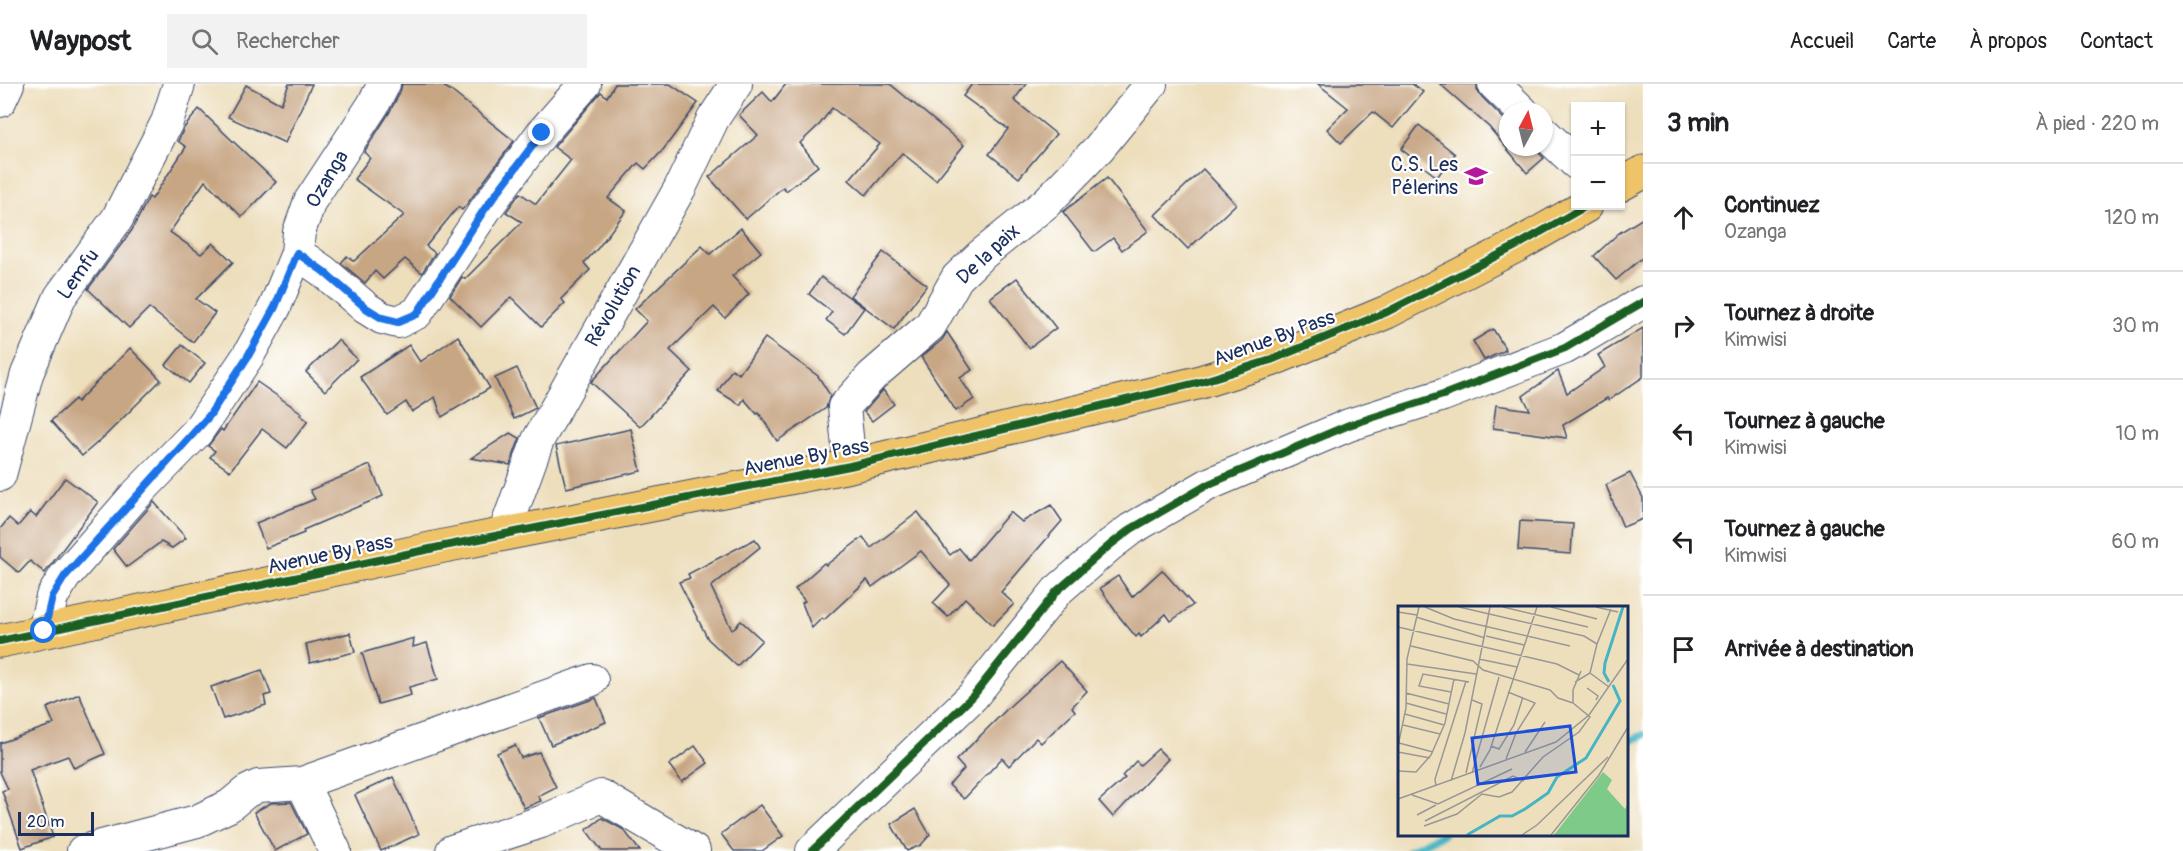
<!DOCTYPE html>
<html lang="fr">
<head>
<meta charset="utf-8">
<style>
  :root { --surface:#fff; --page:#f2f2f2; --text:#202124; --muted:#757577; --line:#e0e0e0 }
  body { margin:0; font-family:Pangolin,sans-serif; background:var(--page); color:var(--text) }
  .controls { position:absolute; right:18px; top:18px; display:grid; overflow:hidden; border-radius:0px; box-shadow:0 2px 4px #0004 }
  .controls button { width:54px; height:54px; display:grid; place-items:center; padding:0; border:0; border-bottom:2px solid var(--line); background:var(--surface); color:var(--text); font:30px sans-serif }
  .compass { position:absolute; left:1499px; top:18px; width:54px; height:54px; border-radius:50%; background:var(--surface); box-shadow:0 2px 4px #0004; rotate:7deg }
  .scale { position:absolute; left:18px; bottom:15px; width:76px; box-sizing:border-box; padding-left:6px; border:3px solid #1b2f5e; border-top:0; font-size:16px; line-height:21px; white-space:nowrap; color:#1b2f5e; -webkit-text-stroke:4px #fff; paint-order:stroke }
  .stop { position:absolute; width:18px; height:18px; margin:-14px; border:4px solid #1a73e8; border-radius:50%; background:#fff }
  .stop.end { background:#1a73e8; border-color:#fff; box-shadow:0 2px 6px #0008 }
  .list { margin:0; padding:0; list-style:none }
  h2 { display:flex; justify-content:space-between; align-items:center; height:78px; margin:0; padding:0 24px; font-size:26px }
  h2 small { font-size:20px; font-weight:400; color:var(--muted) }
  .list li { display:grid; grid-template-columns:39px 1fr auto; gap:18px; align-items:center; box-sizing:border-box; height:108px; padding:0 24px; border-top:2px solid var(--line) }
  .list b { display:block; font-size:22px; white-space:nowrap }
  .list p { margin:0; font-size:20px; white-space:nowrap; color:var(--muted) }
  .list em { font-size:20px; font-style:normal; color:var(--muted) }
  .icon { flex:none; width:33px; height:33px; fill:none; stroke:currentColor; stroke-width:2; stroke-linecap:round; stroke-linejoin:round }
  .map { position:relative; flex:none; width:1643px; height:767px; overflow:hidden }
  header { display:flex; align-items:center; gap:36px; box-sizing:border-box; height:84px; padding:0 30px; background:var(--surface); border-bottom:2px solid var(--line) }
  header strong { font-size:28px }
  nav { display:flex; gap:33px; margin-inline-start:auto; font-size:21px }
  .search { width:420px; height:54px; background:var(--page); display:flex; align-items:center; gap:15px; box-sizing:border-box; padding:0 21px; border-radius:0px; color:var(--muted); font-size:22px }
  main { display:flex }
  aside { flex:1; background:var(--surface) }
  .map>svg:first-child { display:block }
  .lines { fill:none; stroke-linecap:round; stroke-linejoin:round }
  .stream { stroke:#47b4c3; stroke-width:8 }
  .building { fill:#c7a684 }
  .street-casing { stroke:#3a496c; stroke-width:34 }
  .highway-casing { stroke:#3a496c; stroke-width:35 }
  .street { stroke:#fff; stroke-width:32 }
  .highway { stroke:#efc469; stroke-width:33 }
  .cycleway-casing { stroke:#fff; stroke-width:11 }
  .cycleway { stroke:#1b5e20; stroke-width:8 }
  .route { stroke:#1a73e8; stroke-width:8 }
  .labels { text-anchor:middle; dominant-baseline:central; stroke-width:4.5; stroke-linejoin:round; paint-order:stroke }
  .poi-label { font-size:20px; fill:#1b2f5e; stroke:#fff; text-anchor:end }
  .street-label { font-size:20px; fill:#1b2f5e; stroke:#fff }
  .inset-river { fill:none; stroke:#47b4c3; stroke-width:3 }
  .inset-road { fill:none; stroke:#999896; stroke-width:1.5 }
  .view { fill:#1d4ed8; fill-opacity:0.15; stroke:#1d4ed8; stroke-width:3 }
  .inset-edge { fill:none; stroke:#1b2f5e; stroke-width:3 }
</style>
</head>
<body>
<header>
<strong>Waypost</strong>
<div class="search"><svg class="icon" aria-label="search" viewBox="0 0 24 24"><circle cx="10" cy="10" r="6"/><path d="M15 15l6 6"/></svg>Rechercher</div>
<nav><a>Accueil</a><a>Carte</a><a>À propos</a><a>Contact</a></nav>
</header>
<main>
<div class="map">
<svg width="1643" height="767" viewBox="0 0 1643 767">
  <rect width="100%" height="100%" fill="#fff"/>
  <filter id="ink" filterUnits="userSpaceOnUse"><feTurbulence type="fractalNoise" baseFrequency=".0167" numOctaves="2"/><feDisplacementMap in="SourceGraphic" scale="12" xChannelSelector="R" yChannelSelector="G"/><feConvolveMatrix kernelMatrix="1 2 1 2 8 2 1 2 1" color-interpolation-filters="sRGB"/></filter>
  <filter id="wash" filterUnits="userSpaceOnUse"><feTurbulence type="fractalNoise" baseFrequency=".008" numOctaves="4" result="noise"/><feDisplacementMap in="SourceGraphic" scale="24" xChannelSelector="R" yChannelSelector="G"/><feGaussianBlur stdDeviation="1.35" result="paint"/><feColorMatrix in="noise" values="0 0 0 0 0 0 0 0 0 0 0 0 0 0 0 0 0 1.4 0 .05"/><feComposite in="paint" operator="in"/></filter>
  <g filter="url(#wash)">
    <rect width="100%" height="100%" fill="#eddebc"/>
    <g class="lines">
      <g class="stream">
        <path d="M1626 659 1643 651"/>
        <path d="M1409 767 1443 750"/>
      </g>
    </g>
    <g id="blocks">
      <g class="building">
        <path d="M289 0H312L285 59 228 33 246 1 281 20Z"/>
        <path d="M402 0H440L450 6 514 57 467 120 462 126 458 123 426 162 435 169 422 189 405 175 383 195 375 187 365 199 341 179 347 172 354 177 404 131 354 95 370 74 364 68 389 29 400 8Z"/>
        <path d="M615 0H670L698 19 663 66 645 85 638 79 608 114 626 127 598 164 584 179 590 186 561 215 565 219 541 243 511 213 481 243 450 212 462 193 465 195 522 138 506 128 520 109 536 120 571 76 554 63 601 8 607 13Z"/>
        <path d="M786 0H890L964 61 936 96 902 69 866 111 849 96 880 60 832 24 820 40 800 59 818 82 786 107 783 103 746 135 709 93 758 51 739 31 763 8 772 18Z"/>
        <path d="M972 0H1026L1014 16 1056 50 1019 94 989 70 1008 45 963 12Z"/>
        <path d="M1318 0H1412L1423 8 1393 44 1373 28 1341 59 1327 45 1348 24Z"/>
        <path d="M1440 0H1477V6L1482 13 1508 39V63H1533L1544 74 1527 89 1489 43Z"/>
        <path d="M199 25 276 98 242 133 205 97 170 148 201 170 213 159 233 178 196 215 215 229 193 258 149 224 129 244 88 205 132 146 149 113 152 115 186 63 178 57 184 44Z"/>
        <path d="M1419 41 1455 70 1437 93 1401 65Z"/>
        <path d="M1203 85 1236 120 1188 165 1155 131Z"/>
        <path d="M1107 94 1148 147 1122 166 1113 154 1094 168 1063 128Z"/>
        <path d="M1643 134V173L1616 196 1594 172 1619 149Z"/>
        <path d="M741 144 761 168 732 192 749 210 725 234 714 223 670 266 692 287 640 343 591 298 647 237 635 225 702 162 710 170Z"/>
        <path d="M883 168 927 201 894 245 850 212Z"/>
        <path d="M821 193 864 224 845 250 826 236 832 228 809 210Z"/>
        <path d="M1017 194 1056 244 1029 264 990 214Z"/>
        <path d="M1643 244V293L1609 316 1607 314 1563 341 1567 354 1493 344 1496 321 1530 326 1523 312 1558 287 1567 309 1605 283 1598 271Z"/>
        <path d="M1493 245 1506 266 1484 276 1473 257Z"/>
        <path d="M947 248 972 286 960 294 974 315 956 327 921 273 942 256Z"/>
        <path d="M458 252 490 304 442 333 435 313 412 328 406 318 387 331 360 293 409 261 420 278Z"/>
        <path d="M765 254 818 292 830 311 826 324 777 357 759 329 757 330 744 315 740 321 718 307 732 285 739 290Z"/>
        <path d="M338 256 357 275 325 307 306 288Z"/>
        <path d="M182 261 205 279 189 299 166 281Z"/>
        <path d="M130 264 161 296 106 351 82 372 51 337 75 315 77 318Z"/>
        <path d="M517 284 536 324 514 335 495 294Z"/>
        <path d="M257 298 302 329 300 331 308 337 287 364 262 345 230 387 210 373 215 367 208 362 221 345 223 347Z"/>
        <path d="M883 306 894 320 872 337 864 328Z"/>
        <path d="M631 345 641 387 566 404 556 362Z"/>
        <path d="M510 349 520 354 510 381 471 374Z"/>
        <path d="M370 381 383 412 303 446 304 449 266 464 256 439 315 415 310 406Z"/>
        <path d="M1630 389 1643 414V435L1623 443 1606 401Z"/>
        <path d="M65 394 98 418 45 489 30 477 19 489 0 473V445L9 434 18 442 30 428 36 433Z"/>
        <path d="M154 418 186 454 172 464 161 458 127 483 113 465Z"/>
        <path d="M1051 421 1062 437 1001 508 1014 520 993 541 965 514 948 533 933 519 950 501 921 467 872 503 867 496 824 536 822 534 812 544 802 519 805 517 795 505 824 479 826 481 863 453 871 464 918 428 950 471 959 464 969 476 1010 428 1022 438Z"/>
        <path d="M1520 437 1573 440 1571 470 1518 466Z"/>
        <path d="M755 455 760 463 711 503 732 546 741 537 762 556 737 582 708 555 679 498 690 494 688 490Z"/>
        <path d="M1162 486 1193 521 1171 537 1166 530 1141 553 1139 550 1136 553 1118 531 1100 504 1118 492 1132 513Z"/>
        <path d="M350 549 355 568 310 579 306 560Z"/>
        <path d="M414 554 413 563 427 559 438 595 409 603 411 611 378 620 362 569Z"/>
        <path d="M1060 577 1087 607 1072 623 1075 627 1041 659 1036 654 1009 682 1002 674 964 715 949 701 964 685 956 676 1012 620Z"/>
        <path d="M262 586 271 610 264 612 266 621 223 635 211 603Z"/>
        <path d="M79 610 105 670 74 684 68 672 30 686 53 753 22 764 2 707 8 705 0 688V659L54 640 47 624Z"/>
        <path d="M596 614 606 638 551 661 539 634Z"/>
        <path d="M515 661 521 674 539 668 556 703 538 712 541 717 524 724 497 669Z"/>
        <path d="M695 662 708 679 682 698 669 681Z"/>
        <path d="M1158 665 1168 675 1113 733 1099 717 1125 694 1122 692 1136 677 1140 681Z"/>
        <path d="M393 693 419 750 381 767 355 711Z"/>
        <path d="M291 718 307 750 275 767 254 728 271 719Z"/>
        <path d="M760 721 783 752 762 767H734L721 750Z"/>
        <path d="M915 725 930 751 921 761 907 767 891 740Z"/>
        <path d="M602 734 624 746 640 767H602L586 746Z"/>
      </g>
    </g>
  </g>
  <g filter="url(#ink)">
    <use href="#blocks" fill-opacity="0" stroke="#3a496c" stroke-width="1.5"/>
    <g class="lines">
      <g class="street-casing">
        <g id="street">
          <path d="M1494 0 1522 27"/>
          <path d="M0 17 8 0"/>
          <path d="M1544 49 1576 79"/>
          <path d="M297 169 323 187 366 224 382 234 398 238 417 229 485 126 542 49 585 0"/>
          <path d="M850 382 844 323 872 292 930 242 957 194 980 172 1046 119 1099 64 1151 0"/>
          <path d="M0 391 27 290 60 213 117 135 167 38 179 0"/>
          <path d="M504 450 538 356 680 104 713 35 736 0"/>
          <path d="M44 547 52 513 65 492 133 414 197 348 248 272 275 223 297 169 299 148 310 117 373 21 384 0"/>
          <path d="M302 699 335 767"/>
          <path d="M83 767 197 737 229 722 246 708 258 702 302 699 592 596"/>
          <path d="M452 767 541 738 601 712 694 767"/>
          <path d="M812 767 973 612 1057 507 1110 461 1131 445 1209 400 1349 341 1443 311 1565 264 1643 218"/>
        </g>
      </g>
      <g class="highway-casing">
        <g id="highway">
          <path d="M1620 101 1643 88"/>
          <path d="M0 557 444 462 850 382 1197 299 1271 276 1387 228 1518 161 1586 122"/>
        </g>
      </g>
      <use href="#street" class="street"/>
      <use href="#highway" class="highway"/>
      <g class="cycleway-casing">
        <g id="cycleway">
          <path d="M0 557 444 462 850 382 1197 299 1271 276 1387 228 1518 161 1586 122"/>
          <path d="M812 767 973 612 1057 507 1110 461 1131 445 1209 400 1349 341 1443 311 1565 264 1643 218"/>
        </g>
      </g>
      <use href="#cycleway" class="cycleway"/>
    </g>
  </g>
  <g class="lines" filter="url(#ink)">
    <path class="route" d="M44 547 52 513 65 492 209 332 248 272 275 223 297 169 323 187 366 224 382 234 398 238 417 230 484 126 542 49"/>
  </g>
  <defs>
    <g id="school-bare" transform="scale(1.8)"><path d="M0-5L7-2L0 1L-7-2ZM-4 1L0 2.5L4 1V4Q0 6-4 4Z" fill="#b5179e" stroke="#fff" stroke-width="2.5" paint-order="stroke"/></g>
  </defs>
  <g fill-rule="evenodd">
    <use href="#school-bare" x="1476" y="92"/>
  </g>
  <g class="labels">
    <g class="poi-label">
      <text x="1458" y="80">C.S. Les<tspan x="1458" dy="23">Pélerins</tspan></text>
    </g>
    <g class="street-label">
      <text transform="translate(327 95) rotate(-59)">Ozanga</text>
      <text transform="translate(988 170) rotate(-43)">De la paix</text>
      <text transform="translate(78 190) rotate(-55)">Lemfu</text>
      <text transform="translate(613 222) rotate(-60)">Révolution</text>
      <text transform="translate(1274 254) rotate(-20)">Avenue By Pass</text>
      <text transform="translate(806 373) rotate(-11)">Avenue By Pass</text>
      <text transform="translate(330 470) rotate(-12)">Avenue By Pass</text>
    </g>
  </g>
  <g transform="translate(1398 522)">
    <rect width="230" height="230" fill="#eddebc"/>
    <path d="M205 166 214 174 209 183 227 203 229 199V229H156Z" fill="#7eca88"/>
    <path class="inset-river" d="M211 76 206 67 207 57 225 1M69 229 102 210H114L127 203 150 187 159 171 188 152 222 95 215 79"/>
    <path class="inset-road" d="M27 1 56 13 172 40M61 1 186 30 199 38M105 1 190 21M153 1 199 13M198 1 220 6M0 6 19 9M18 11 87 32M0 21 159 58 181 69M88 30 126 39M13 40 75 55 85 64 152 84 160 92 175 97M81 53 119 61M9 58 78 68M192 67 211 81M177 76 192 67 199 38 213 3M189 82 200 90 198 94M53 86 21 80 25 68 71 76M8 87 51 98M8 97 48 108M7 108 46 119M5 119 42 128M1 137 35 146M0 140 8 102 9 53 21 1M93 140 101 143 116 119 125 91M0 146 32 152M127 146 147 116M108 153 118 127 137 97 110 86M82 161 92 144 139 1M0 165 18 166 33 149 47 117 56 73M68 167 84 98 74 94M74 167 101 71M53 175 67 127 92 1M38 180 37 173 68 75M14 189 40 198 114 163M0 193 158 136 191 109 230 53M19 209 38 199M27 215 115 170 126 175M26 220 59 208 84 188 101 191 114 186 145 151 181 126 192 111 175 97V84L183 65M124 229 139 219 210 151M153 229 201 169 230 121"/>
    <path class="view" d="M172 120 178 166 80 178 74 132Z"/>
    <rect width="230" height="230" class="inset-edge"/>
  </g>
</svg>
<div class="controls">
<button>+</button>
<button>−</button>
</div>
<svg class="compass" viewBox="-18 -18 36 36"><path d="M0-13l5 13h-10z" fill="#e53935"/><path d="M0 13l5-13h-10z" fill="#757577"/></svg>
<div class="scale">20 m</div>
<div class="stop" style="left:44px;top:547px"></div>
<div class="stop end" style="left:542px;top:49px"></div>
</div>
<aside>
<h2>3 min<small>À pied · 220 m</small></h2>
<ul class="list">
<li><svg class="icon" aria-label="ahead" viewBox="0 0 24 24"><path d="M12 20V5M6 11l6-6 6 6"/></svg><div><b>Continuez</b><p>Ozanga</p></div><em>120 m</em></li>
<li><svg class="icon" aria-label="right" viewBox="0 0 24 24"><path d="M7 20v-9h11M14 6l5 5-5 5"/></svg><div><b>Tournez à droite</b><p>Kimwisi</p></div><em>30 m</em></li>
<li><svg class="icon" aria-label="left" viewBox="0 0 24 24"><path d="M17 20v-9H6M10 6l-5 5 5 5"/></svg><div><b>Tournez à gauche</b><p>Kimwisi</p></div><em>10 m</em></li>
<li><svg class="icon" aria-label="left" viewBox="0 0 24 24"><path d="M17 20v-9H6M10 6l-5 5 5 5"/></svg><div><b>Tournez à gauche</b><p>Kimwisi</p></div><em>60 m</em></li>
<li><svg class="icon" aria-label="arrive" viewBox="0 0 24 24"><path d="M6 21V4h12l-3 4 3 4H6"/></svg><div><b>Arrivée à destination</b></div></li>
</ul>
</aside>
</main>
</body>
</html>
